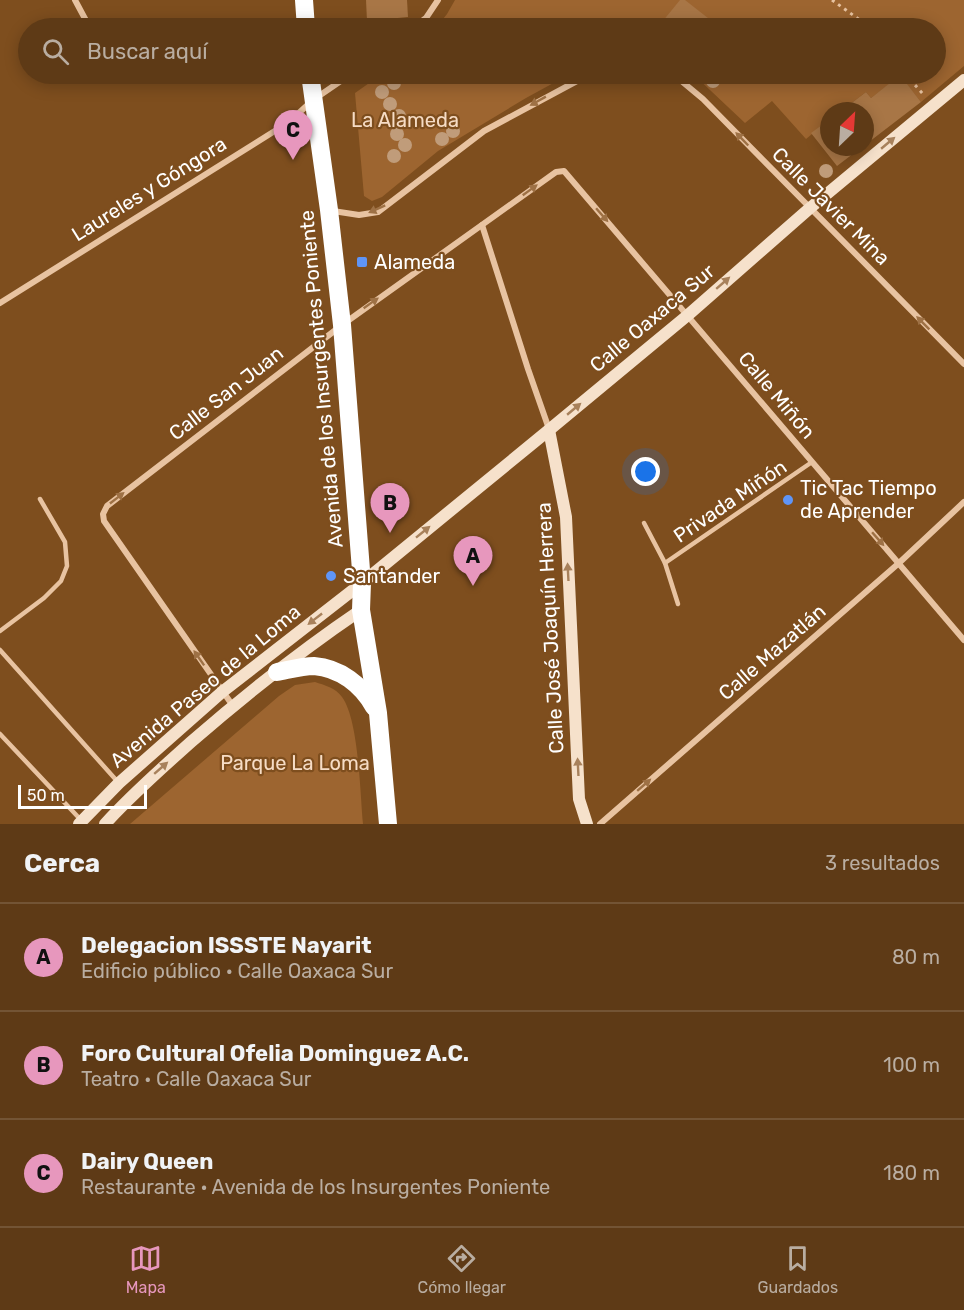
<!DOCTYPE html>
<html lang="es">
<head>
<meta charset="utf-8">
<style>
  :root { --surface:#5e3a16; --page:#674523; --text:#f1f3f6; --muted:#b9ada1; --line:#735435; --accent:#e797bd }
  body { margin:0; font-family:Rubik,sans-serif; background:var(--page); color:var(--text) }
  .compass { position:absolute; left:820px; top:102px; width:54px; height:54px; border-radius:50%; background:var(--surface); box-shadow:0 3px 15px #0003; rotate:25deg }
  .scale { position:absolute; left:18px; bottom:15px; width:129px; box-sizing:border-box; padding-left:6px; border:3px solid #fff; border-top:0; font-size:16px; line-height:21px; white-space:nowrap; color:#fff; -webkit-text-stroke:4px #7e4e1e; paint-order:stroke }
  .you { position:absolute; left:646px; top:472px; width:21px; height:21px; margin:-15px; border:4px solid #fff; border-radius:50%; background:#1a73e8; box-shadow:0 0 0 9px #1a73e833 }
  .badge { display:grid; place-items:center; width:39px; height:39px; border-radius:50%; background:var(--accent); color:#111; font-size:20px; font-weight:700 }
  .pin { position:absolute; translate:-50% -50px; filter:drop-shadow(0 2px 3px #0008) }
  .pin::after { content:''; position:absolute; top:32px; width:21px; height:18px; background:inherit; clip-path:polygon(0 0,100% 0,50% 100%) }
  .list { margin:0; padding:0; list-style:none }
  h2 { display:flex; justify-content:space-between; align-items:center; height:78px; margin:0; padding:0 24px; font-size:26px }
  h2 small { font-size:20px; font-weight:400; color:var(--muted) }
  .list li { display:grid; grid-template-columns:39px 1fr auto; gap:18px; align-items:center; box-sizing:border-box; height:108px; padding:0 24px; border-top:2px solid var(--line) }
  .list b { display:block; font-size:22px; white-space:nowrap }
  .list p { margin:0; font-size:20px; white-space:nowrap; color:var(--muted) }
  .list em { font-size:20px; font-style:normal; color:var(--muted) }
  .icon { flex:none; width:33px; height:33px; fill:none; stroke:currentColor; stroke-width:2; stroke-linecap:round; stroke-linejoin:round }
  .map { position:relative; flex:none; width:964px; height:824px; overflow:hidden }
  .search { position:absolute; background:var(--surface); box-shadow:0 3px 15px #0003; left:18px; right:18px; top:18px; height:66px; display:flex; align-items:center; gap:15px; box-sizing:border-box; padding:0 21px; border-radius:33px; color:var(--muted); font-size:22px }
  .sheet { height:402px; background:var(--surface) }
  nav { display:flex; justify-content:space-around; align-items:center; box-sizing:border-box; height:84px; border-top:2px solid var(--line); background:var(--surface); font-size:16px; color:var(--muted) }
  nav a { display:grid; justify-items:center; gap:3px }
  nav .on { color:var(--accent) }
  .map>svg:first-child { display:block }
  .green { fill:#9d6530 }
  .building { fill:#a87646 }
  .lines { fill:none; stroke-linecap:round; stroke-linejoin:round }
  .path { stroke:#e8c3a1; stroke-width:3; stroke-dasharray:3 4.5; stroke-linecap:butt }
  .lane { stroke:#e8c3a1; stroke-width:4.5 }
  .street { stroke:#e8c3a1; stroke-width:6 }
  .secondary { stroke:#f6e1cb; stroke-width:12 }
  .highway { stroke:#fff; stroke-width:18 }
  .tree { fill:#c09c7a }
  .oneway { fill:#9e7145 }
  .oneway2 { fill:#a8815b }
  .poi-dot { fill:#5f95f7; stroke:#7e4e1e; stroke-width:2 }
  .labels { text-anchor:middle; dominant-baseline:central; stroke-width:4.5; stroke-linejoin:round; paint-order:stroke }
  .park-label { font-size:20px; fill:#f6dcc5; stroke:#7e4e1e }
  .street-label { font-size:20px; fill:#fff; stroke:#7e4e1e }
  .poi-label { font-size:20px; fill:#fff; stroke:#7e4e1e; text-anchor:start }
</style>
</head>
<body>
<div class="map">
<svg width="964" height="824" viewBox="0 0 964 824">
  <rect width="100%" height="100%" fill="#7e4e1e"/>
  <g class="green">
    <path d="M455 0H964V66L921 102 900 76 871 98 866 92 841 111H829V120L806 139 772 101 745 123 693 74H936V28H436L447 14Z"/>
    <path d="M382 74H570L526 98 438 151 382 197 372 201 364 196 355 93Z"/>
    <path d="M315 682C324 685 336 688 342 697 359 720 360 794 363 824H130L279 696 295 685Z"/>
  </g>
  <g class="building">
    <path d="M366 0H407L408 17 367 21Z"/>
    <path d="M680 0H685L713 22 708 28 658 27Z"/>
    <path d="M900 75 921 102 865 145V111H841L866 92 871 98Z"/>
    <path d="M829 120V147H862L837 166 811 133Z"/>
  </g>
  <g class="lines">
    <g class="path">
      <path d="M832 0 871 28"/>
      <path d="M905 74 924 95"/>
    </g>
    <g class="lane">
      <path d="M644 523 665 563 678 604"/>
      <path d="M665 563 812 462"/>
      <path d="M0 631 44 598 61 581 67 566 65 542 40 499"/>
      <path d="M0 650 117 781"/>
      <path d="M0 734 80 819"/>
    </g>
    <g class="street">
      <path d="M75 0 90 28"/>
      <path d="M413 28 426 18 438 0"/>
      <path d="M673 74 703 99 964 364"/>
      <path d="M333 211 359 215 378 212 484 131 590 74"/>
      <path d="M482 225 528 369 549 429"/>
      <path d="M0 303 289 122 313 100 351 74"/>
      <path d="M233 706 104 521 103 514 107 506 342 325 556 172 564 171 964 640"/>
      <path d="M600 824 899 563 964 502"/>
    </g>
    <g class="secondary">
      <path d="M549 430 566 517 579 799 587 824"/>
      <path d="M79 824 119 783 222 692 362 583 549 430 688 315 810 208 964 80"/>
      <path d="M105 824C132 794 161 769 191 742 245 695 302 650 361 610"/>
    </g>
    <g class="highway">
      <path d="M304 0 306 28"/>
      <path d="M310 74 329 210 342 325 362 583 361 610 378 713 388 824"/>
      <path d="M277 672C288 670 302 666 314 666 340 668 362 685 374 707"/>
    </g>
  </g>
  <g class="tree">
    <circle cx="713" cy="81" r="7"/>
    <circle cx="394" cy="83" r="7"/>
    <circle cx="382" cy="92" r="7"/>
    <circle cx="390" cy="104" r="7"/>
    <circle cx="399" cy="116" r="7"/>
    <circle cx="453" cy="131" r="7"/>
    <circle cx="397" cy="134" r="7"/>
    <circle cx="442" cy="139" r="7"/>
    <circle cx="405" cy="145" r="7"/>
    <circle cx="394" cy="156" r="7"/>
    <circle cx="797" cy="171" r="7"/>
    <circle cx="826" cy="171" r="7"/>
  </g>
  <defs><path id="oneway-solid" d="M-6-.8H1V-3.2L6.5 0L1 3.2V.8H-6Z" transform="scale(1.5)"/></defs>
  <g class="oneway">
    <use href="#oneway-solid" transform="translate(538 101) rotate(151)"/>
    <use href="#oneway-solid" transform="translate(742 139) rotate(-134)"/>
    <use href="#oneway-solid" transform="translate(530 190) rotate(-36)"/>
    <use href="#oneway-solid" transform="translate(377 209) rotate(156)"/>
    <use href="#oneway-solid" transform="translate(602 215) rotate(49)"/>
    <use href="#oneway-solid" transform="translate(371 303) rotate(-35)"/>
    <use href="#oneway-solid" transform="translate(923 323) rotate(-135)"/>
    <use href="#oneway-solid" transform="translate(117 498) rotate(-38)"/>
    <use href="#oneway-solid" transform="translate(878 539) rotate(49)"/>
    <use href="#oneway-solid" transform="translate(199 658) rotate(-125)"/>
    <use href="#oneway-solid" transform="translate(644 785) rotate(-41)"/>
  </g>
  <g class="oneway2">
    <use href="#oneway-solid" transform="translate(888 143) rotate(-40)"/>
    <use href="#oneway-solid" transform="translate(723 283) rotate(-41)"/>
    <use href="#oneway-solid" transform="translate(574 409) rotate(-40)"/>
    <use href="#oneway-solid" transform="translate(423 532) rotate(-39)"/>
    <use href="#oneway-solid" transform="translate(568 572) rotate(-93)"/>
    <use href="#oneway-solid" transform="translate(315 619) rotate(142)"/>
    <use href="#oneway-solid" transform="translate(578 767) rotate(-93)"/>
    <use href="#oneway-solid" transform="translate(161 768) rotate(-41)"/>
  </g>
  <g class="poi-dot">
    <rect x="356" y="256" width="12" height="12" rx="3"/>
    <circle cx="788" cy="500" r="6"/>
    <circle cx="331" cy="576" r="6"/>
  </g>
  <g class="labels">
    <g class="park-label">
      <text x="405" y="120">La Alameda</text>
      <text x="295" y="763">Parque La Loma</text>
    </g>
    <g class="street-label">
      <text transform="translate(149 189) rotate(-32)">Laureles y Góngora</text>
      <text transform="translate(831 206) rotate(45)">Calle Javier Mina</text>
      <text transform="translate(652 318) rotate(-40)">Calle Oaxaca Sur</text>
      <text transform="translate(321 379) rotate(-95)">Avenida de los Insurgentes Poniente</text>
      <text transform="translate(226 393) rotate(-38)">Calle San Juan</text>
      <text transform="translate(777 395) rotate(50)">Calle Miñón</text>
      <text transform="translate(730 501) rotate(-34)">Privada Miñón</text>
      <text transform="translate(550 628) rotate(-93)">Calle José Joaquín Herrera</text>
      <text transform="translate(772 652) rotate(-41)">Calle Mazatlán</text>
      <text transform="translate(205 686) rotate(-40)">Avenida Paseo de la Loma</text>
    </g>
    <g class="poi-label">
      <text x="374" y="262">Alameda</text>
      <text x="800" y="488">Tic Tac Tiempo<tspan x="800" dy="23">de Aprender</tspan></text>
      <text x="343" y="576">Santander</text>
    </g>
  </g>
</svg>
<svg class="compass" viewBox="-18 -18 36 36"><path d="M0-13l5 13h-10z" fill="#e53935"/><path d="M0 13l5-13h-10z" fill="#b9ada1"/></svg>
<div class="scale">50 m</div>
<div class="you"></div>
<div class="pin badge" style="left:473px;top:586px">A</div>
<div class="pin badge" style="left:390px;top:533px">B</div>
<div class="pin badge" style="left:293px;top:160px">C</div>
<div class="search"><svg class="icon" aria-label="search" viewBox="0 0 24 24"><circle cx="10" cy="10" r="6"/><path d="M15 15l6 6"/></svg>Buscar aquí</div>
</div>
<section class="sheet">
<h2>Cerca<small>3 resultados</small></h2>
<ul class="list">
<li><span class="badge">A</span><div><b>Delegacion ISSSTE Nayarit</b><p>Edificio público · Calle Oaxaca Sur</p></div><em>80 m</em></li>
<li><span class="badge">B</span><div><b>Foro Cultural Ofelia Dominguez A.C.</b><p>Teatro · Calle Oaxaca Sur</p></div><em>100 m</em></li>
<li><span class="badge">C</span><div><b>Dairy Queen</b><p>Restaurante · Avenida de los Insurgentes Poniente</p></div><em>180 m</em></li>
</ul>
</section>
<nav>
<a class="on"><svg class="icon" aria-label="map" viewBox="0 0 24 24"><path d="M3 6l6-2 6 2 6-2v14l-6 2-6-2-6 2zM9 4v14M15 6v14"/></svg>Mapa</a>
<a><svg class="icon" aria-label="directions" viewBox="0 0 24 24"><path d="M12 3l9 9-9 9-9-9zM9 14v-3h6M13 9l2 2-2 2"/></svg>Cómo llegar</a>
<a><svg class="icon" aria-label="saved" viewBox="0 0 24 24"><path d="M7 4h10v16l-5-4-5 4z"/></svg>Guardados</a>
</nav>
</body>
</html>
